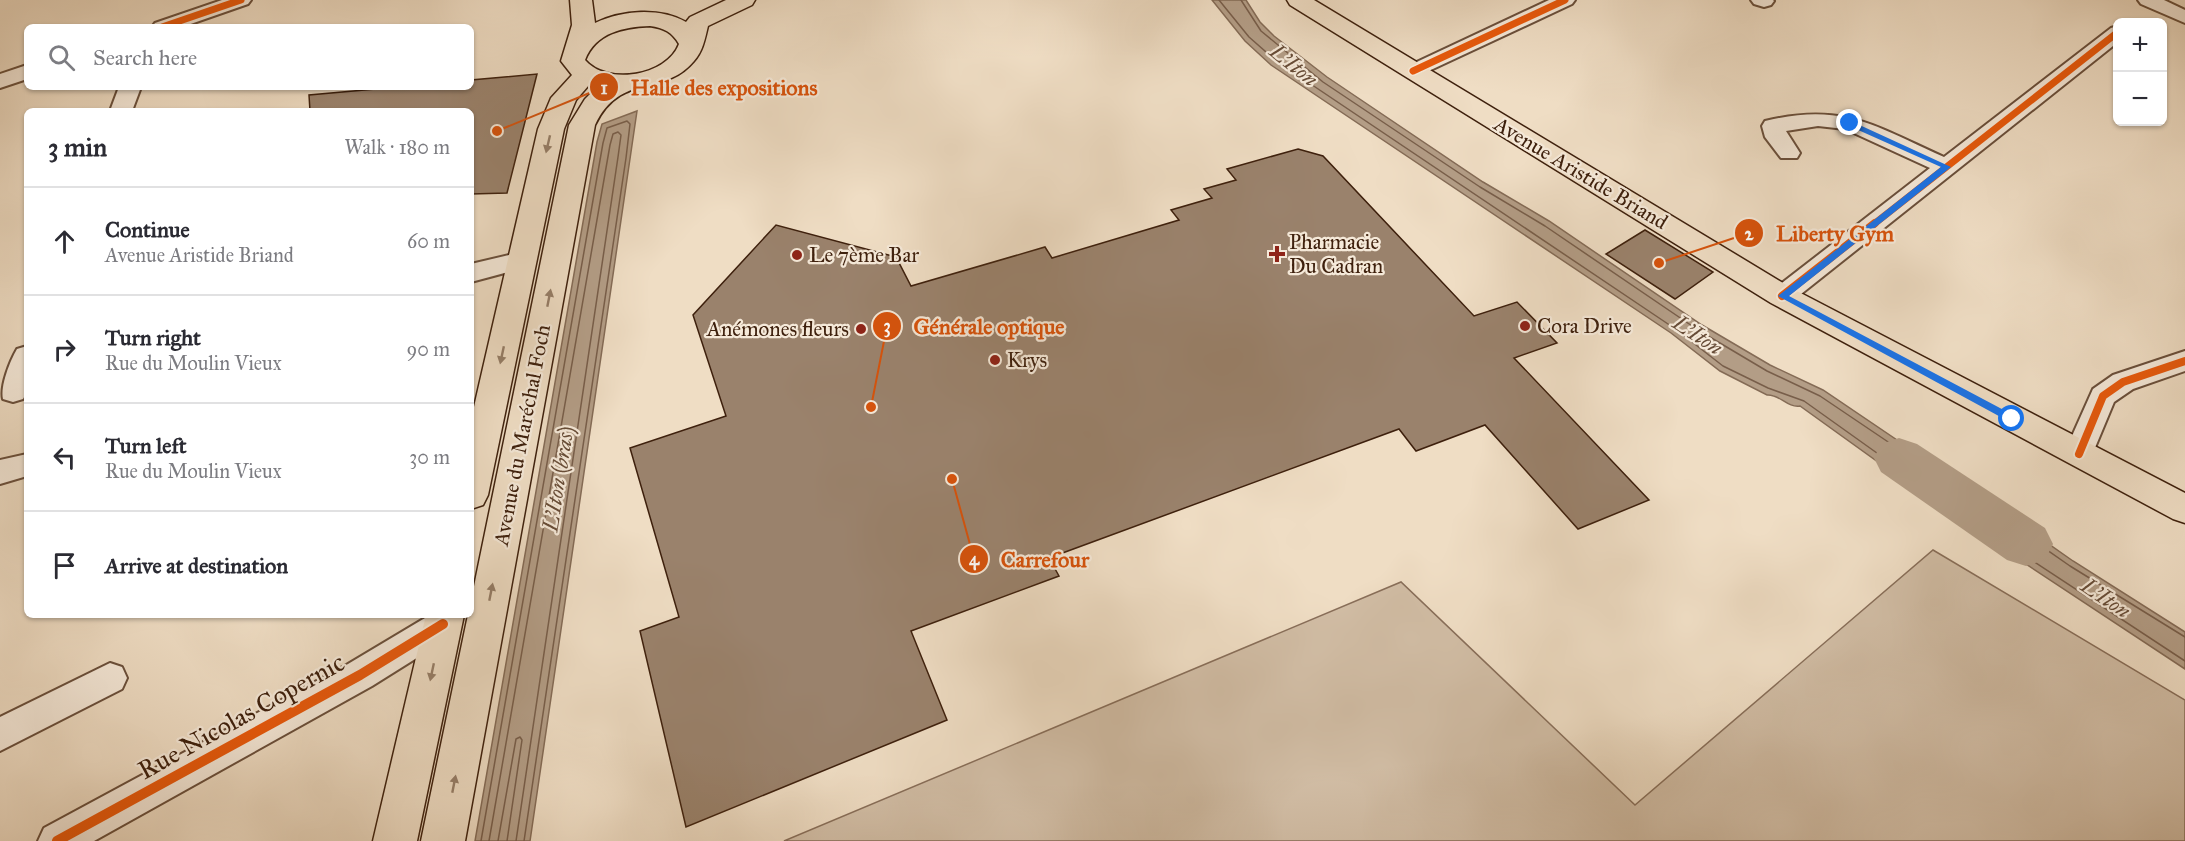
<!DOCTYPE html>
<html lang="en">
<head>
<meta charset="utf-8">
<style>
  :root { --surface:#fff; --page:#f2f2f3; --text:#2b2b33; --muted:#7c7c81; --line:#e1e1e2 }
  body { margin:0; font-family:"IM FELL Great Primer",serif; background:var(--page); color:var(--text) }
  .controls { position:absolute; right:18px; top:18px; display:grid; overflow:hidden; border-radius:9px; box-shadow:0 2px 4px #0004 }
  .controls button { width:54px; height:54px; display:grid; place-items:center; padding:0; border:0; border-bottom:2px solid var(--line); background:var(--surface); color:var(--text); font:30px sans-serif }
  .stop { position:absolute; width:18px; height:18px; margin:-14px; border:4px solid #1a73e8; border-radius:50%; background:#fff }
  .stop.end { background:#1a73e8; border-color:#fff; box-shadow:0 2px 6px #0008 }
  .list { margin:0; padding:0; list-style:none }
  h2 { display:flex; justify-content:space-between; align-items:center; height:78px; margin:0; padding:0 24px; font-size:26px }
  h2 small { font-size:20px; font-weight:400; color:var(--muted) }
  .list li { display:grid; grid-template-columns:39px 1fr auto; gap:18px; align-items:center; box-sizing:border-box; height:108px; padding:0 24px; border-top:2px solid var(--line) }
  .list b { display:block; font-size:22px; white-space:nowrap }
  .list p { margin:0; font-size:20px; white-space:nowrap; color:var(--muted) }
  .list em { font-size:20px; font-style:normal; color:var(--muted) }
  .icon { flex:none; width:33px; height:33px; fill:none; stroke:currentColor; stroke-width:2; stroke-linecap:round; stroke-linejoin:round }
  .map { position:relative; flex:none; width:2185px; height:841px; overflow:hidden }
  .search { position:absolute; background:var(--surface); box-shadow:0 2px 4px #0004; left:24px; top:24px; width:450px; height:66px; display:flex; align-items:center; gap:15px; box-sizing:border-box; padding:0 21px; border-radius:9px; color:var(--muted); font-size:22px }
  .panel { position:absolute; background:var(--surface); box-shadow:0 2px 4px #0004; left:24px; top:108px; width:450px; height:510px; border-radius:9px }
  .map>svg:first-child { display:block }
  .green { fill:#d1bda5; stroke:#886e59; stroke-width:1.5 }
  .water { fill:#b39d86; stroke:#846b56; stroke-width:1.5 }
  .lines { fill:none; stroke-linecap:round; stroke-linejoin:round }
  .shore { stroke:#785e4a; stroke-width:1.5 }
  .river { fill:#b39d86; fill-rule:evenodd }
  .building { fill:#9a826c; stroke:#3e200d; stroke-width:1.5 }
  .minor-casing { stroke:#6a4f3b; stroke-width:4 }
  .major-casing { stroke:#3e200d; stroke-width:3 }
  .minor { fill:#f5e9d9; fill-rule:evenodd }
  .major { fill:#efddc4; fill-rule:evenodd }
  .cycleway-far2-casing { stroke:#f5e9d9; stroke-width:10 }
  .cycleway-far1-casing { stroke:#f5e9d9; stroke-width:12 }
  .cycleway-casing { stroke:#f5e9d9; stroke-width:14 }
  .cycleway-far2 { stroke:#e8590c; stroke-width:7 }
  .cycleway-far1 { stroke:#e8590c; stroke-width:8 }
  .cycleway { stroke:#e8590c; stroke-width:10 }
  .oneway { fill:#967e68 }
  .route { fill:#1a73e8 }
  .poi-dot { fill:#8f2418; stroke:#f5e9d9; stroke-width:2 }
  .labels { text-anchor:middle; dominant-baseline:central; stroke-width:4.5; stroke-linejoin:round; paint-order:stroke }
  .street-label { font-size:21px; fill:#3e200d; stroke:#f5e9d9 }
  .poi-label { font-size:21px; fill:#3e200d; stroke:#f5e9d9; text-anchor:start }
  .water-label { font-size:22px; font-style:italic; fill:#674c37; stroke:#f5e9d9 }
  .near-street-label { font-size:26px; fill:#3e200d; stroke:#f5e9d9 }
  .leader { fill:none; stroke:#d7530c; stroke-width:2 }
  .callout-dot { fill:#d7530c; stroke:#f5e9d9; stroke-width:2 }
  .mark-label { font-size:18px; text-anchor:middle; font-weight:bold; fill:#fff }
  .callout-label { font-size:22px; text-anchor:middle; font-weight:bold; fill:#d7530c; stroke:#f5e9d9; stroke-width:4.5; stroke-linejoin:round; paint-order:stroke }
</style>
</head>
<body>
<div class="map">
<svg width="2185" height="841" viewBox="0 0 2185 841">
  <rect width="100%" height="100%" fill="#efddc4"/>
  <filter id="stains"><feTurbulence type="fractalNoise" baseFrequency=".00333" numOctaves="4"/><feColorMatrix values="0 0 0 0 .2 0 0 0 0 .09 0 0 0 0 .02 0 0 0 .5 -.17"/></filter>
  <radialGradient id="worn" r=".72"><stop offset=".6" stop-color="#630" stop-opacity="0"/><stop offset="1" stop-color="#630" stop-opacity=".3"/></radialGradient>
  <path class="green" d="M1933 550 2185 700V841H784L1401 582 1635 805Z"/>
  <g class="water">
    <path d="M1212 0H1246L1260 22 1274 36 1327 77 1483 182 1549 221 1702 325 1770 365 1823 390 1965 486 1942 508 1800 406C1787 408 1780 394 1767 395L1720 371 1671 333 1271 65 1245 41Z"/>
    <path d="M637 111 530 841H475L597 142 602 124Z"/>
    <path d="M1979 495 2073 561 2185 632V669L1956 518Z"/>
  </g>
  <g class="lines">
    <g class="shore">
      <path d="M1219 0 1249 37 1275 60 1674 328 1723 366 1768 388 1804 401 1940 498 1953 489 1952 485 1820 396 1767 371 1698 330 1545 226 1480 187 1323 82 1261 31 1241 0"/>
      <path d="M2185 637 2070 566 1981 504 1968 515 1969 519 2185 661"/>
      <path d="M481 841 603 143 607 128 627 121 630 124 626 158 524 841"/>
      <path d="M489 841 610 145 613 134 618 132 621 135 618 157 516 841"/>
      <path d="M498 841 516 739 520 737 522 740 507 841"/>
    </g>
    <path class="river" d="M1899 438 1917 444 2045 528 2053 544 2045 560 2026 566 2007 560 1881 472 1874 458 1881 444Z"/>
  </g>
  <g class="building">
    <path d="M537 74 507 193 471 194V111H310L309 95 398 87H471V80Z"/>
    <path d="M1298 149 1323 156 1474 316 1517 302 1557 343 1514 358 1649 500 1578 529 1485 425 1416 451 1399 429 1049 558 1059 576 911 631 947 720 686 827 640 631 679 617 630 448 726 416 693 315 776 225 896 257 911 286 1045 247 1052 258 1179 220 1171 210 1212 198 1204 189 1236 180 1227 169Z"/>
    <path d="M1645 230 1713 272 1675 299 1606 254Z"/>
  </g>
  <g class="lines">
    <g class="minor-casing">
      <g id="minor">
        <path d="M222 0H251L248 4 182 27H152L155 23Z"/>
        <path d="M1549 0H1575L1572 4 1420 75H1406L1402 71 1406 67Z"/>
        <path d="M1751 0H1773L1774 1 1771 5 1764 7 1754 4Z"/>
        <path d="M2138 0H2164L2185 10V23L2141 4Z"/>
        <path d="M2118 26V42L1791 302 1782 305 1773 302 1769 296 1773 290 1930 168 1845 129 1818 126 1786 131 1800 153 1797 158H1781L1765 137 1762 126 1765 121C1843 102 1875 126 1944 157L2111 28Z"/>
        <path d="M27 65V79L0 88V74Z"/>
        <path d="M119 87H141L132 111H110Z"/>
        <path d="M522 252 531 254 535 260 531 266 471 282V264Z"/>
        <path d="M27 346V392L23 399 13 402 3 399C0 386 10 361 17 349Z"/>
        <path d="M2185 351V371L2133 389 2114 402 2089 462 2079 465 2069 462 2064 454 2093 389 2113 375Z"/>
        <path d="M27 454V476L0 484V460Z"/>
        <path d="M430 615H455L459 624 455 634 372 686 94 841H38L44 828 348 664Z"/>
        <path d="M110 663 122 667 127 678 122 689 0 751V717Z"/>
      </g>
    </g>
    <g class="major-casing">
      <g id="major">
        <path d="M570 0H592L595 23C622 10 660 7 686 22L690 17 726 0H755L752 5 708 26C705 38 703 51 694 61 663 98 621 71 595 125L465 841H421L468 615H471V601L569 125 585 99 597 87 589 85 576 100 564 129 488 495 483 505 471 509V420L538 129 551 98 572 75 561 61 572 25ZM650 26C664 28 672 32 679 44 667 76 607 86 585 60 596 32 624 27 650 26Z"/>
        <path d="M1287 0H1314L1793 289 2185 493V523L2173 519 1771 303 1290 5Z"/>
        <path d="M426 615H464L417 841H373Z"/>
      </g>
    </g>
    <use href="#minor" class="minor"/>
    <use href="#major" class="major"/>
    <g class="cycleway-far2-casing">
      <g id="cycleway-far2">
        <path d="M162 27 241 0"/>
        <path d="M1413 71 1565 0"/>
        <path d="M1874 224 2118 32"/>
      </g>
    </g>
    <g class="cycleway-far1-casing">
      <g id="cycleway-far1">
        <path d="M1782 296 1875 223"/>
        <path d="M2079 454 2103 396 2123 382 2185 361"/>
      </g>
    </g>
    <g class="cycleway-casing">
      <path id="cycleway" d="M57 841 360 675 443 624"/>
    </g>
    <use href="#cycleway-far2" class="cycleway-far2"/>
    <use href="#cycleway-far1" class="cycleway-far1"/>
    <use href="#cycleway" class="cycleway"/>
  </g>
  <defs><path id="oneway-solid" d="M-6-.8H1V-3.2L6.5 0L1 3.2V.8H-6Z" transform="scale(1.5)"/></defs>
  <g class="oneway">
    <use href="#oneway-solid" transform="translate(548 144) rotate(103)"/>
    <use href="#oneway-solid" transform="translate(549 298) rotate(-79)"/>
    <use href="#oneway-solid" transform="translate(502 355) rotate(102)"/>
    <use href="#oneway-solid" transform="translate(491 592) rotate(-79)"/>
    <use href="#oneway-solid" transform="translate(432 672) rotate(102)"/>
    <use href="#oneway-solid" transform="translate(454 784) rotate(-79)"/>
  </g>
  <path class="route" d="M1847 122H1853L1951 167 1789 296 2015 416V421H2008L1778 296 1941 167 1847 125Z"/>
  <g class="poi-dot">
    <path d="M1274 245h6v6h6v6h-6v6h-6v-6h-6v-6h6z"/>
    <circle cx="797" cy="255" r="6"/>
    <circle cx="1525" cy="326" r="6"/>
    <circle cx="861" cy="329" r="6"/>
    <circle cx="995" cy="360" r="6"/>
  </g>
  <g class="labels">
    <g class="street-label">
      <text transform="translate(1581 173) rotate(31)">Avenue Aristide Briand</text>
      <text transform="translate(522 435) rotate(-79)">Avenue du Maréchal Foch</text>
    </g>
    <g class="poi-label">
      <text x="1289" y="242">Pharmacie<tspan x="1289" dy="24">Du Cadran</tspan></text>
      <text x="809" y="255">Le 7ème Bar</text>
      <text x="1537" y="326">Cora Drive</text>
      <text x="849" y="329" text-anchor="end">Anémones fleurs</text>
      <text x="1007" y="360">Krys</text>
    </g>
    <g class="water-label">
      <text transform="translate(1294 65) rotate(39)">L'Iton</text>
      <text transform="translate(1698 335) rotate(33)">L'Iton</text>
      <text transform="translate(558 479) rotate(-81)">L'Iton (bras)</text>
      <text transform="translate(2106 598) rotate(34)">L'Iton</text>
    </g>
    <g class="near-street-label">
      <text transform="translate(241 716) rotate(-29)">Rue Nicolas Copernic</text>
    </g>
  </g>
  <path class="leader" d="M497 131L604 87M1659 263L1749 233M871 407L887 326M952 479L974 559"/>
  <g class="callout-dot">
    <circle cx="497" cy="131" r="6"/>
    <circle cx="1659" cy="263" r="6"/>
    <circle cx="871" cy="407" r="6"/>
    <circle cx="952" cy="479" r="6"/>
    <circle cx="604" cy="87" r="15"/>
    <circle cx="1749" cy="233" r="15"/>
    <circle cx="887" cy="326" r="15"/>
    <circle cx="974" cy="559" r="15"/>
  </g>
  <g class="mark-label">
    <text x="604" y="94">1</text>
    <text x="1749" y="240">2</text>
    <text x="887" y="332">3</text>
    <text x="974" y="565">4</text>
  </g>
  <g class="callout-label">
    <text x="724" y="95">Halle des expositions</text>
    <text x="1835" y="241">Liberty Gym</text>
    <text x="989" y="334">Générale optique</text>
    <text x="1045" y="567">Carrefour</text>
  </g>
  <rect width="100%" height="100%" filter="url(#stains)"/>
  <rect width="100%" height="100%" fill="url(#worn)"/>
</svg>
<div class="controls">
<button>+</button>
<button>−</button>
</div>
<div class="stop" style="left:2012px;top:419px"></div>
<div class="stop end" style="left:1850px;top:123px"></div>
<div class="search"><svg class="icon" aria-label="search" viewBox="0 0 24 24"><circle cx="10" cy="10" r="6"/><path d="M15 15l6 6"/></svg>Search here</div>
<section class="panel">
<h2>3 min<small>Walk · 180 m</small></h2>
<ul class="list">
<li><svg class="icon" aria-label="ahead" viewBox="0 0 24 24"><path d="M12 20V5M6 11l6-6 6 6"/></svg><div><b>Continue</b><p>Avenue Aristide Briand</p></div><em>60 m</em></li>
<li><svg class="icon" aria-label="right" viewBox="0 0 24 24"><path d="M7 20v-9h11M14 6l5 5-5 5"/></svg><div><b>Turn right</b><p>Rue du Moulin Vieux</p></div><em>90 m</em></li>
<li><svg class="icon" aria-label="left" viewBox="0 0 24 24"><path d="M17 20v-9H6M10 6l-5 5 5 5"/></svg><div><b>Turn left</b><p>Rue du Moulin Vieux</p></div><em>30 m</em></li>
<li><svg class="icon" aria-label="arrive" viewBox="0 0 24 24"><path d="M6 21V4h12l-3 4 3 4H6"/></svg><div><b>Arrive at destination</b></div></li>
</ul>
</section>
</div>
</body>
</html>
